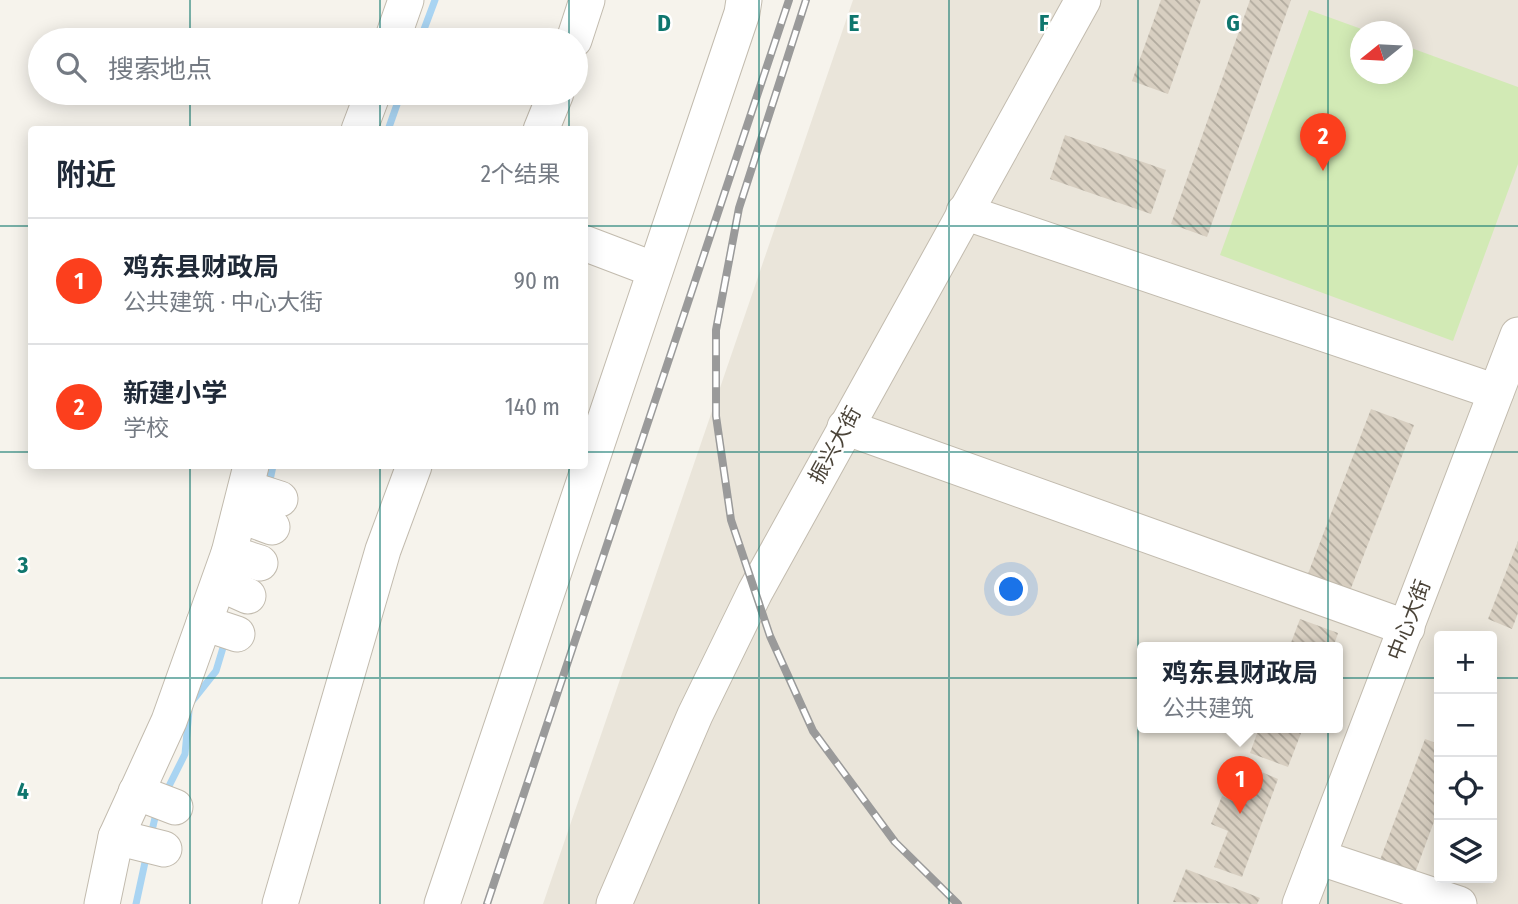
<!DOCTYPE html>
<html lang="zh">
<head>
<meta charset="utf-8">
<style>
  :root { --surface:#fff; --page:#f6f6f7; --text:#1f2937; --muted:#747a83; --line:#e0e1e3; --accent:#fc3f1d }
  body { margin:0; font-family:"Fira Sans Condensed","Noto Sans SC",sans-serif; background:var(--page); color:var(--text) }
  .controls { position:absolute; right:21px; bottom:21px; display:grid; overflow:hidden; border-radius:7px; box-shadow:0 4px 18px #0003 }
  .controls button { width:63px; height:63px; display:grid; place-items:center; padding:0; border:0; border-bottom:2px solid var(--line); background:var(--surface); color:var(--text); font:35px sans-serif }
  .compass { position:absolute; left:1350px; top:21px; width:63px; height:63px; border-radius:50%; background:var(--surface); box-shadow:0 4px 18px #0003; rotate:252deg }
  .you { position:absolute; left:1012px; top:590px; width:24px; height:24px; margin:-18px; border:5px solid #fff; border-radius:50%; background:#1a73e8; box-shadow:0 0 0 10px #1a73e833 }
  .badge { display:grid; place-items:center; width:46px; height:46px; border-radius:50%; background:var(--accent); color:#fff; font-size:23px; font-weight:700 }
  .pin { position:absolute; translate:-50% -58px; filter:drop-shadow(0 2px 4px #0008) }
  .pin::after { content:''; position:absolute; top:37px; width:24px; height:21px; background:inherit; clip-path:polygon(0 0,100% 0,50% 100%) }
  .popup { position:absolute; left:1137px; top:642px; width:206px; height:91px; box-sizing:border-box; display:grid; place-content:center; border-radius:7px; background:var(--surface); filter:drop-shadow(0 2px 5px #0005); font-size:23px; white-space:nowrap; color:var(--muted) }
  .popup b { font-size:26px; color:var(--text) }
  .popup::after { content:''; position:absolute; left:50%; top:100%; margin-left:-14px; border:14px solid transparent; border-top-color:var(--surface) }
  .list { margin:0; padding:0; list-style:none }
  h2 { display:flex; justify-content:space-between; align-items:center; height:91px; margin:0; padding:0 28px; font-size:30px }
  h2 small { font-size:23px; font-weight:400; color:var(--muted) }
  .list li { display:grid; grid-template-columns:46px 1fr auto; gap:21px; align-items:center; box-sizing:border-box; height:126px; padding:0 28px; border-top:2px solid var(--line) }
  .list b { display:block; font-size:26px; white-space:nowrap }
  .list p { margin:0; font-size:23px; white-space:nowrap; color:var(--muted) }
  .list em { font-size:23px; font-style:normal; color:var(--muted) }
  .icon { flex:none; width:38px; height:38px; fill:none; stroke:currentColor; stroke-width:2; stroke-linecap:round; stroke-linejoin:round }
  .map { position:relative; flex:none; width:1518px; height:904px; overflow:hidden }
  .search { position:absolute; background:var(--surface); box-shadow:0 4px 18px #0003; left:28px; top:28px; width:560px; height:77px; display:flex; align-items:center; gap:18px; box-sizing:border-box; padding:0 24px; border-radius:38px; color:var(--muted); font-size:26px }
  .panel { position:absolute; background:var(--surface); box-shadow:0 4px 18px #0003; left:28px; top:126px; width:560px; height:343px; border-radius:7px }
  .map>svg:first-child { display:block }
  .residential { fill:#eae5da; fill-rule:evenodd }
  .garden { fill:#d2eab5 }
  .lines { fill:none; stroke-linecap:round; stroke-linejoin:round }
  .stream { stroke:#a9d4f2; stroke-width:7 }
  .building { fill:url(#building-back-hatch) }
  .minor-casing { stroke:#c2bbae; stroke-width:37 }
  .minor { stroke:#fff; stroke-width:35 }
  .rail-casing { stroke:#9a9a9a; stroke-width:8 }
  .rail { stroke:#fff; stroke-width:5; stroke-dasharray:16; stroke-linecap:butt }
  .grid { fill:none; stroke:#0f766e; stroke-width:2; stroke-opacity:0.55 }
  .labels { text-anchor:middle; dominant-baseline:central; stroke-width:5; stroke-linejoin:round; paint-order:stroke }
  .street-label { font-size:21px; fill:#4b4439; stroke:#fff }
  .grid-label { font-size:23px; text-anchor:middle; font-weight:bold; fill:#0f766e; stroke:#fff; stroke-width:5; stroke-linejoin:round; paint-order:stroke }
</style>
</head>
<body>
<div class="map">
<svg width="1518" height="904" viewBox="0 0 1518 904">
  <defs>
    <pattern id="building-back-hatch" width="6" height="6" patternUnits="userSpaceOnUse" patternTransform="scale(1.75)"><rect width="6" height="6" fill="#d8cfc1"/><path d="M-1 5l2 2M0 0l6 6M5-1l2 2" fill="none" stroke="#b1aa9e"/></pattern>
  </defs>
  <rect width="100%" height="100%" fill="#f6f3ec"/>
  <path class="residential" d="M853 0H1518V904H543ZM1360 32H1402V74H1360ZM1439 636H1492V878H1439ZM1142 648H1338V728H1142Z"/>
  <path class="garden" d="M1309 10 1367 31 1360 32V74H1402L1403 45 1518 87V164L1453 341 1220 255Z"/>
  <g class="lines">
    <g class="stream">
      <path d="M420 40 435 0"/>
      <path d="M388 130 401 93"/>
      <path d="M269 485 273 466"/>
      <path d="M193 700 216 671 225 641"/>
      <path d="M166 792 185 754 189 711"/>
      <path d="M151 835 157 809"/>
      <path d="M136 904 147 853"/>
    </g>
  </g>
  <g class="building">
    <path d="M1161 0H1201L1168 94 1132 81Z"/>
    <path d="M1250 0H1291L1207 237 1171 224Z"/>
    <path d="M1065 135 1166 170 1151 214 1050 179Z"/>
    <path d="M1371 409 1414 425 1348 596 1306 579Z"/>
    <path d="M1518 541V613L1512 629 1488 619Z"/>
    <path d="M1300 619 1338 633 1333 648H1289Z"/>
    <path d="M1259 728H1303L1288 767 1250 753Z"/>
    <path d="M1425 739 1439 744V808L1415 873 1380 860Z"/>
    <path d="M1250 767 1278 779 1242 877 1214 867 1228 831 1211 824 1222 796 1237 803Z"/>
    <path d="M1186 869 1260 898 1257 904 1173 902Z"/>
  </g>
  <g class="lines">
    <g class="minor-casing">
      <g id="minor">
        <path d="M392 40 406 0"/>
        <path d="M574 40 587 0"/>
        <path d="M359 130 373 93"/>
        <path d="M541 130 556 93"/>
        <path d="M964 212 1496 392"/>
        <path d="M584 243 655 270"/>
        <path d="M845 427 1407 628"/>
        <path d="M246 488 280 499"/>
        <path d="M239 515 272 527"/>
        <path d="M229 553 260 563"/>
        <path d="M219 583 248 596"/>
        <path d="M204 623 237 634"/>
        <path d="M136 792 175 807"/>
        <path d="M116 837 164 849"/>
        <path d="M1318 857 1459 904"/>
        <path d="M102 904 116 837 169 721 229 553 251 466"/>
        <path d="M280 904 383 550 414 466"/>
        <path d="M442 904 742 13 744 0"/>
        <path d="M614 904 695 715 755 592 1083 0"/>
        <path d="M1300 904 1518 335"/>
      </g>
    </g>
    <use href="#minor" class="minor"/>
    <g class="rail-casing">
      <g id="rail">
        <path d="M806 0 739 208 716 330V416L731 520 770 636 813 731 895 842 958 904"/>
        <path d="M487 904 789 0"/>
      </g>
    </g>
    <use href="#rail" class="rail"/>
  </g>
  <path class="grid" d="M190 0V40M380 0V40M569 0V40M759 0V904M949 0V904M1138 0V904M1328 0V904M190 93V130M380 93V130M569 93V130M0 226H32M584 226H1518M0 452H32M584 452H1518M190 466V904M380 466V904M569 466V904M0 678H1439M1492 678H1518"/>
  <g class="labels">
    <g class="street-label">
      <text transform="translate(835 445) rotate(-61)">振兴大街</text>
      <text transform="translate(1409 620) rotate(-69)">中心大街</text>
    </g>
  </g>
  <g class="grid-label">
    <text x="664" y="31">D</text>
    <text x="854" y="31">E</text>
    <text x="1044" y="31">F</text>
    <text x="1233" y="31">G</text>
    <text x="23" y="573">3</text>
    <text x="23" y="799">4</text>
  </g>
</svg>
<div class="controls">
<button>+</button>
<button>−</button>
<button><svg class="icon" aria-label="locate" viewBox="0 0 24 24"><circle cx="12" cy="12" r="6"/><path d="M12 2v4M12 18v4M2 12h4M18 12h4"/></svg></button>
<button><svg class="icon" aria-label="layers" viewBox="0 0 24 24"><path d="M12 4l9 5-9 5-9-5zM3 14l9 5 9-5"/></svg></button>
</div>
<svg class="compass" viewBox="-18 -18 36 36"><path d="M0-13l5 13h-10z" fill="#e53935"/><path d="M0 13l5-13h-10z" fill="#747a83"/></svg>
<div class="you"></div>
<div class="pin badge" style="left:1240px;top:814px">1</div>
<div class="popup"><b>鸡东县财政局</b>公共建筑</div>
<div class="pin badge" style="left:1323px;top:171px">2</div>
<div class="search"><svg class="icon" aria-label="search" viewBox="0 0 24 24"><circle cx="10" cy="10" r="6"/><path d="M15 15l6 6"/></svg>搜索地点</div>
<section class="panel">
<h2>附近<small>2个结果</small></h2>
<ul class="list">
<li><span class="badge">1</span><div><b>鸡东县财政局</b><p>公共建筑 · 中心大街</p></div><em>90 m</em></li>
<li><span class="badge">2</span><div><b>新建小学</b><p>学校</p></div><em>140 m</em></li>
</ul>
</section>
</div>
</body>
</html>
